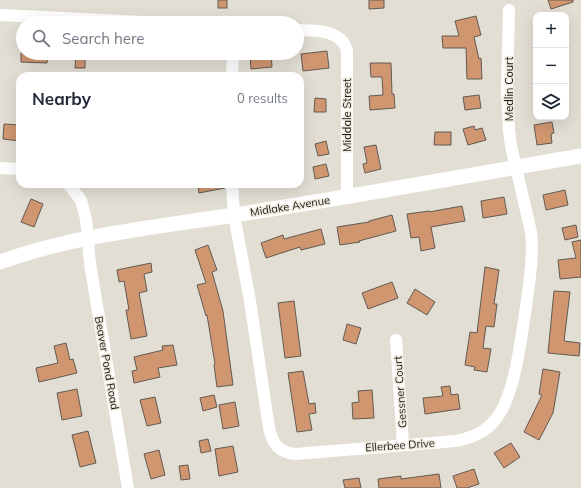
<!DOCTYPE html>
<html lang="en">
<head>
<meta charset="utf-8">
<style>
  :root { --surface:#fff; --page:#f2f2f3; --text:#1f2937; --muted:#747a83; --line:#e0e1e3 }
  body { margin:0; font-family:Mulish,sans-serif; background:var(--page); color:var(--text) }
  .controls { position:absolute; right:12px; top:12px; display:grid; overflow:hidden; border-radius:8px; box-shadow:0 4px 16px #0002 }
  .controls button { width:36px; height:36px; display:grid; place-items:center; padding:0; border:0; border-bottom:1px solid var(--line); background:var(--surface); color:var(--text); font:20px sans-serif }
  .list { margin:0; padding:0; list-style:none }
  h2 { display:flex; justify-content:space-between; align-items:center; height:52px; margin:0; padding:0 16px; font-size:17px }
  h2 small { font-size:13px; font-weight:400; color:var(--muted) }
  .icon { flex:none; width:22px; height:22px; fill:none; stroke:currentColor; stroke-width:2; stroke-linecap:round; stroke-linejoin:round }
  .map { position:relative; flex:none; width:581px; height:488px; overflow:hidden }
  .search { position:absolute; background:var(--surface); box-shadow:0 4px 16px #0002; left:16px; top:16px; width:288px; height:44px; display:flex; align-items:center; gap:10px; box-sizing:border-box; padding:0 14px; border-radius:22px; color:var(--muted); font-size:15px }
  .panel { position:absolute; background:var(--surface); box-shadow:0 4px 16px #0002; left:16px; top:72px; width:288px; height:116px; border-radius:12px }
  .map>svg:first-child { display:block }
  .building { fill:#d09670; stroke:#635a54 }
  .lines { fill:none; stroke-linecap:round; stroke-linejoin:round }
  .minor { stroke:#fff; stroke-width:12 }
  .tertiary { stroke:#fff; stroke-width:15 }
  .labels { text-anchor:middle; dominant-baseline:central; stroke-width:3; stroke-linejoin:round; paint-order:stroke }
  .street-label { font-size:11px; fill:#1b1915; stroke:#f0ebe0 }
</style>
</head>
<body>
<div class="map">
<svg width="581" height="488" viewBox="0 0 581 488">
  <rect width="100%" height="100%" fill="#e2ded3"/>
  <g class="building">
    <rect x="218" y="0" width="9" height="8"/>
    <path d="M369 0H384V8L369 9Z"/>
    <path d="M548 0H573V2L551 9Z"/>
    <path d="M476 16 481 35 474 37 479 59 481 58 482 79H467L466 48H443L442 36H459L455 21Z"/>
    <path d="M327 51 329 68 303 71 301 54Z"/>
    <path d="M21 53H48L47 63 21 62Z"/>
    <path d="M76 53H85V68H75Z"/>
    <path d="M271 53 272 67 251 69 250 54Z"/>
    <path d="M370 63H391L392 94H394L395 108 370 110 369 96 383 95 382 77H371Z"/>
    <path d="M479 95 481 108 465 110 463 97Z"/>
    <path d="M315 98 326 99V112H314Z"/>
    <path d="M552 122 554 133 551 134 552 143 537 145 534 125Z"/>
    <path d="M4 124 20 125V141L3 139Z"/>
    <path d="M474 126 475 130 482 128 486 140 468 145 463 129Z"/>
    <path d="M435 132H451V145H434Z"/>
    <path d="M326 141 329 154 318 156 315 144Z"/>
    <path d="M376 145 381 169 365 173 363 164 367 163 364 147Z"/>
    <path d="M326 164 329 176 315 179 313 167Z"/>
    <path d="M198 184H225V188L199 193Z"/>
    <path d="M565 190 568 205 546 210 543 195Z"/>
    <path d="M504 197 507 214 483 218 481 201Z"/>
    <path d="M31 199 43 204 34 227 21 222Z"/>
    <path d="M462 206 465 221 431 227 435 248 421 251 419 237 411 238 407 214 429 211V212Z"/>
    <path d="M392 215 396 231 359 241 360 242 340 245 337 227 369 222V221Z"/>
    <path d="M576 225 578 237 565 240 562 228Z"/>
    <path d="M321 229 325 244 301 250 300 247 266 258 261 243 283 235 284 239Z"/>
    <path d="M581 240V277L560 279 558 260 576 258 572 242Z"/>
    <path d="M208 245 217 270 212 272 223 311 233 385 217 387 214 365 215 364 207 315 206 316 197 285 206 283 195 250Z"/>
    <path d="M151 263 152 272 144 274 147 291 139 293 147 336 131 339 126 310H129L124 281 119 282 117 270Z"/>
    <path d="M485 267 499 270 494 304H497L494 327 486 326 483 348 491 349 487 372 474 370 475 367 465 365 470 332 477 333Z"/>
    <path d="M392 282 398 298 368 309 362 293Z"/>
    <path d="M415 289 435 302 427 315 407 303Z"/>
    <path d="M554 291 570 292 564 341 580 343 579 356 548 353Z"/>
    <path d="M294 301 301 356 285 358 278 303Z"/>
    <path d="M347 324 361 328 356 344 343 340Z"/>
    <path d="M66 343 70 360 73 359 77 373 39 382 36 368 58 363 54 346Z"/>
    <path d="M173 345 177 365 158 368 160 377 134 383 132 371 137 370 134 357 163 350 162 346Z"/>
    <path d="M543 369 560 372 553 413 539 440 524 432 542 395 539 394Z"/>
    <path d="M303 371 309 404 315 403 316 413 309 414 312 430 297 432 288 373Z"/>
    <path d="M450 386 451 395 458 394 460 409 425 414 423 398 443 396 441 387Z"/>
    <path d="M77 389 82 416 62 420 57 393Z"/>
    <path d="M372 390 374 418 353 419 352 403 359 402 358 391Z"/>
    <path d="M214 395 217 407 203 411 200 398Z"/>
    <path d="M155 397 161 423 147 426 140 400Z"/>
    <path d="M235 402 239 426 223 429 219 405Z"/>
    <path d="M88 431 96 463 80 467 72 435Z"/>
    <path d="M208 439 211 451 201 453 199 441Z"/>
    <path d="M511 443 520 457 504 468 494 453Z"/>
    <path d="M233 446 238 472 219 476 215 449Z"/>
    <path d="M159 450 165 475 151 479 144 454Z"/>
    <path d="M188 465 190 479 181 480 179 466Z"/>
    <path d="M474 469 479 484 467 488H457L453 476Z"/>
    <path d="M439 474 441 488H379L378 479 401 476V479Z"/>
    <path d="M359 478 361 488H345L343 480Z"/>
  </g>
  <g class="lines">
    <g class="minor">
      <path d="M0 15 165 23"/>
      <path d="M297 30C311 31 333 29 343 42 345 44 346 48 347 51V196"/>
      <path d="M232 76 233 53"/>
      <path d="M0 168 20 169"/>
      <path d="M68 184 81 200 86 219 90 264 128 488"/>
      <path d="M232 184 234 215 250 301 269 428C273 444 278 452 295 454L456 441C471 438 485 433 495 420 515 397 521 338 526 307 529 282 534 257 531 232L511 146 509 130 507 90 509 10"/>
      <path d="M396 340 403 444"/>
    </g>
    <path class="tertiary" d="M0 262C75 235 156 227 234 215 350 197 465 176 581 156"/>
  </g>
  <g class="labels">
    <g class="street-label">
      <text transform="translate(509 89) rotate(-90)">Medlin Court</text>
      <text transform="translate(347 115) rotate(-90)">Middale Street</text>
      <text transform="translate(290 206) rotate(-9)">Midlake Avenue</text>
      <text transform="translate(107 363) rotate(80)">Beaver Pond Road</text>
      <text transform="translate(400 392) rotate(-94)">Gessner Court</text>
      <text transform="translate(400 445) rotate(-4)">Ellerbee Drive</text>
    </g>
  </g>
</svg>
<div class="controls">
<button>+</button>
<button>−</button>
<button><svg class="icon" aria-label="layers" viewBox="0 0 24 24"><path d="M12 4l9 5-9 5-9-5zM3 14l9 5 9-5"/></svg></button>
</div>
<div class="search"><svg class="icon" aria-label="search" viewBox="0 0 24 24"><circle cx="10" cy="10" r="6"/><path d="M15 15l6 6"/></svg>Search here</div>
<section class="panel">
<h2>Nearby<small>0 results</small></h2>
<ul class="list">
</ul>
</section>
</div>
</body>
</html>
